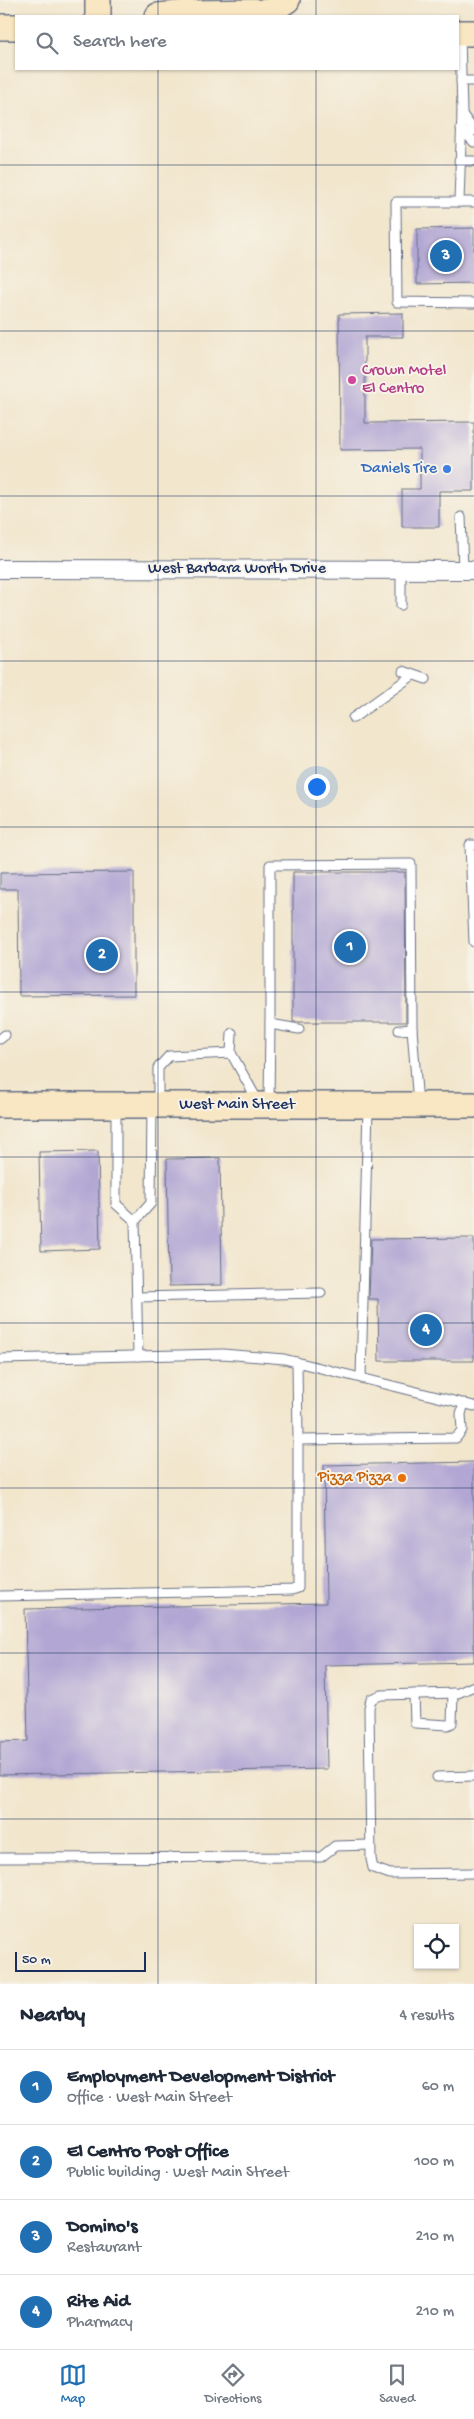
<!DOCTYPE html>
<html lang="en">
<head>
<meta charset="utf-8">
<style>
  :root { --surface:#fff; --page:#f6f6f7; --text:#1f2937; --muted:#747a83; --line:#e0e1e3; --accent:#1f6fb2 }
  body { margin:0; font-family:"Gochi Hand",sans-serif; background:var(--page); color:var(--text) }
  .controls { position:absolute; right:15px; bottom:15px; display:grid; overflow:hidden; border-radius:0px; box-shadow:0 1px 4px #0004 }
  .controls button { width:45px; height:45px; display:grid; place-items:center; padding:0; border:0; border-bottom:1px solid var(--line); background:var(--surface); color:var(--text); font:25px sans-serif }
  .scale { position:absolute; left:15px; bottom:12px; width:131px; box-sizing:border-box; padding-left:5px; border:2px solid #1b2f5e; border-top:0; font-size:14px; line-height:18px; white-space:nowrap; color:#1b2f5e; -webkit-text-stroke:4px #f7f3e8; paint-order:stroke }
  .you { position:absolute; left:316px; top:786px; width:18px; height:18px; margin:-12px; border:4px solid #fff; border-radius:50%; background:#1a73e8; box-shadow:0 0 0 8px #1a73e833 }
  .badge { display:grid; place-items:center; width:32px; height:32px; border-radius:50%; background:var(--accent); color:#fff; font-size:16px; font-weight:700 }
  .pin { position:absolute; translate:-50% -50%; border:2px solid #fff; box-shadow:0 1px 5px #0006 }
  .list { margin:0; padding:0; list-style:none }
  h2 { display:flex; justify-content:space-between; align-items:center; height:65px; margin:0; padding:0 20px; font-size:21px }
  h2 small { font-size:16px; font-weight:400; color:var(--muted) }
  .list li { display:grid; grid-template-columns:32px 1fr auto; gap:15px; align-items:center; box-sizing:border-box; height:75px; padding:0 20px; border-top:1px solid var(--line) }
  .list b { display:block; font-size:19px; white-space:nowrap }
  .list p { margin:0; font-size:16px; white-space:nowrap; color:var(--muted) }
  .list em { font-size:16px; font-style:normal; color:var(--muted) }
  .icon { flex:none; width:28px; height:28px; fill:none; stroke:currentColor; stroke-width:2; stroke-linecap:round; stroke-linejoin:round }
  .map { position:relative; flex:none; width:474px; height:1984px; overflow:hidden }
  .search { position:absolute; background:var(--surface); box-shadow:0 1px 4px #0004; left:15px; right:15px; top:15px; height:55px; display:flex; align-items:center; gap:12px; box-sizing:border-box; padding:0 18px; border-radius:0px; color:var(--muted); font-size:19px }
  .sheet { height:365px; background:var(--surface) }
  nav { display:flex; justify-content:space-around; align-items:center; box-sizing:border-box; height:70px; border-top:1px solid var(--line); background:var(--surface); font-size:14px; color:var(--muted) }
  nav a { display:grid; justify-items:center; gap:2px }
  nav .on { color:var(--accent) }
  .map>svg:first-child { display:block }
  .building { fill:#b2a7d4 }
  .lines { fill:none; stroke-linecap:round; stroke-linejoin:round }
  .lane-casing { stroke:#666f85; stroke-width:11 }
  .street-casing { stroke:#666f85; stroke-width:20 }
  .secondary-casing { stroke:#666f85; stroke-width:28 }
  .lane { stroke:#fff; stroke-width:9 }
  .street { stroke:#fff; stroke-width:18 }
  .secondary { stroke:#f9e7c3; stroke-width:25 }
  .grid { fill:none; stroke:#1b2f5e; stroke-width:1; stroke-opacity:0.55 }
  .hotel-dot { fill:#d1479c; stroke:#f7f3e8; stroke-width:2 }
  .shop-dot { fill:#3f7fe0; stroke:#f7f3e8; stroke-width:2 }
  .food-dot { fill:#e8710a; stroke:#f7f3e8; stroke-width:2 }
  .labels { text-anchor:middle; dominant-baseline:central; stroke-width:4; stroke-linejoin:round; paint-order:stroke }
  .hotel-label { font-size:16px; fill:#b23c85; stroke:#f7f3e8; text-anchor:start }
  .shop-label { font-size:16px; fill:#366cbe; stroke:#f7f3e8; text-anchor:end }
  .street-label { font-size:16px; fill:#1b2f5e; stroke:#f7f3e8 }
  .food-label { font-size:16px; fill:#c56008; stroke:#f7f3e8; text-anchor:end }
</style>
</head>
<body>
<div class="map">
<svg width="474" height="1984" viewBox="0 0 474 1984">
  <rect width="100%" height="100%" fill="#f7f3e8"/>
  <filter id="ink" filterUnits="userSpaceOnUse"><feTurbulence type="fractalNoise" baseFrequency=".02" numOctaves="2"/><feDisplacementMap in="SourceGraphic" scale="10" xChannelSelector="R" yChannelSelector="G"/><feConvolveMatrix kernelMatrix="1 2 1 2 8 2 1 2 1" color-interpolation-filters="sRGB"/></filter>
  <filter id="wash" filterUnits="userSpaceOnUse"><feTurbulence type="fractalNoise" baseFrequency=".0096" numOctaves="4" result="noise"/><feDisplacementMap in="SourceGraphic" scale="20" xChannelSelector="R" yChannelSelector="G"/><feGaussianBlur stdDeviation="1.12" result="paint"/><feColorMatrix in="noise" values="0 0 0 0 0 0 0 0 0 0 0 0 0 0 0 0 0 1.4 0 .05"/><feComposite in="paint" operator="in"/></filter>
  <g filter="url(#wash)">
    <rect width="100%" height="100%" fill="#f2e6cd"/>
    <g id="blocks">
      <g class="building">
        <path d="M474 228V283L417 284V229Z"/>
        <path d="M403 313V337H365V423L474 422V491H439V527H402V489H420V449L340 450 339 314Z"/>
        <path d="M134 872V995L19 996 18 889H0V873Z"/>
        <path d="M293 872H405L406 1022H293Z"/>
        <path d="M98 1151 100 1249 41 1251 39 1152Z"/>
        <path d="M220 1158 222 1285 169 1286 167 1159Z"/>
        <path d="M474 1238V1361H379L378 1299H369L371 1239Z"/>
        <path d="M474 1462V1662L325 1665 327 1769 0 1775V1742L28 1741 25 1609 326 1603 324 1465Z"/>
      </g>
    </g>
  </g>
  <g filter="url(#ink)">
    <use href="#blocks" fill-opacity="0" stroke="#666f85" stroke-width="1"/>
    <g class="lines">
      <g class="lane-casing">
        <g id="lane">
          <path d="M460 35 462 113 459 202H474"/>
          <path d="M461 81H474"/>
          <path d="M462 114 474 131"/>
          <path d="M461 129 474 142"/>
          <path d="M459 161H474"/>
          <path d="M459 202H396L397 302 474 303"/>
          <path d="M461 517 463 569"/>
          <path d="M401 569V605"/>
          <path d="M403 671 426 679"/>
          <path d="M353 718 413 675"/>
          <path d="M474 845H470L474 942"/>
          <path d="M270 1024V865L411 864 412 1029"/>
          <path d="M399 1030 412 1029 418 1104"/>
          <path d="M232 1033 231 1053 259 1103"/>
          <path d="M0 1039 5 1035"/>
          <path d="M269 1103 270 1024 299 1029"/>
          <path d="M116 1105V1204L135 1221 151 1203 152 1105"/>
          <path d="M158 1105V1068L169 1056 231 1053"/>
          <path d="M135 1221 138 1356"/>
          <path d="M137 1297 321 1293"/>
          <path d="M0 1359 223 1354 284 1359 474 1406"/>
          <path d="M297 1362 298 1440"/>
          <path d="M361 1378 368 1107"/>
          <path d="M0 1596 292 1590 298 1588V1440L456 1438 462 1430 461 1414 464 1403"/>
          <path d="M474 1686 458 1693 381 1695 371 1699 369 1708 371 1859 373 1868 390 1874 474 1873"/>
          <path d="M414 1694 415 1723 448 1725 452 1723 453 1693"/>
          <path d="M437 1777 474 1776"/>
          <path d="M0 1858 321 1857 335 1846 370 1845"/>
        </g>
      </g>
      <g class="street-casing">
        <path id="street" d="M0 569 474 570"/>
      </g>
      <g class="secondary-casing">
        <g id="secondary">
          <path d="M98 16V0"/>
          <path d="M158 16 189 13 269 12 287 0"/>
          <path d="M0 27H16"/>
          <path d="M458 33H474"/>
          <path d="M0 1105H474"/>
        </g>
      </g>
      <use href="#lane" class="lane"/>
      <use href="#street" class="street"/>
      <use href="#secondary" class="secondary"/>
    </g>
  </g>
  <path class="grid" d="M158 0V16M316 0V16M158 69V1984M316 69V1984M0 165H474M0 331H474M0 496H474M0 661H474M0 827H474M0 992H474M0 1157H474M0 1323H474M0 1488H474M0 1653H474M0 1819H474"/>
  <circle class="hotel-dot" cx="352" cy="380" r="5"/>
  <circle class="shop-dot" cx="447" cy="469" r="5"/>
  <circle class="food-dot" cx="402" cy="1478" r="5"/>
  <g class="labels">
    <g class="hotel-label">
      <text x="362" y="371">Crown Motel<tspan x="362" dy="18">El Centro</tspan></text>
    </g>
    <g class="shop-label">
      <text x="437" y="469">Daniels Tire</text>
    </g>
    <g class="street-label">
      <text x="237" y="569">West Barbara Worth Drive</text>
      <text x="237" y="1105">West Main Street</text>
    </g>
    <g class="food-label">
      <text x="392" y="1478">Pizza Pizza</text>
    </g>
  </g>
</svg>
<div class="controls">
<button><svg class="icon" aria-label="locate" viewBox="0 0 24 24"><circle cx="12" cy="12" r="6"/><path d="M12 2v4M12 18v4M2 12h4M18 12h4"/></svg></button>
</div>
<div class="scale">50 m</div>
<div class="you"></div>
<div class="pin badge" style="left:350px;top:947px">1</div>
<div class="pin badge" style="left:102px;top:955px">2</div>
<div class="pin badge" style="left:446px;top:256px">3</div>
<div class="pin badge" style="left:426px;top:1330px">4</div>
<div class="search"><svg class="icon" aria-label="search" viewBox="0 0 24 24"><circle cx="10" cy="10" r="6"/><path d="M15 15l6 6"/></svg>Search here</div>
</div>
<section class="sheet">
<h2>Nearby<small>4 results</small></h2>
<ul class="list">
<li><span class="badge">1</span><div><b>Employment Development District</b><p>Office · West Main Street</p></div><em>60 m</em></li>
<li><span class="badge">2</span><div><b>El Centro Post Office</b><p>Public building · West Main Street</p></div><em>100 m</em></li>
<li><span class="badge">3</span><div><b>Domino's</b><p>Restaurant</p></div><em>210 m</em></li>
<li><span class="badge">4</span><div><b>Rite Aid</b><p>Pharmacy</p></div><em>210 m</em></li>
</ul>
</section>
<nav>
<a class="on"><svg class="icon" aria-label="map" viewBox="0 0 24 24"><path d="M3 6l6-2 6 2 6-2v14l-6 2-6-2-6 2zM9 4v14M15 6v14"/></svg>Map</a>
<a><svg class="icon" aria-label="directions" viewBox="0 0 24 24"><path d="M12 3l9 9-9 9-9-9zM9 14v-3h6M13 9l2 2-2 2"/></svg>Directions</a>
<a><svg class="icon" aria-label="saved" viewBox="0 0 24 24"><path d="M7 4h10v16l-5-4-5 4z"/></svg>Saved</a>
</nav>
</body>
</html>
